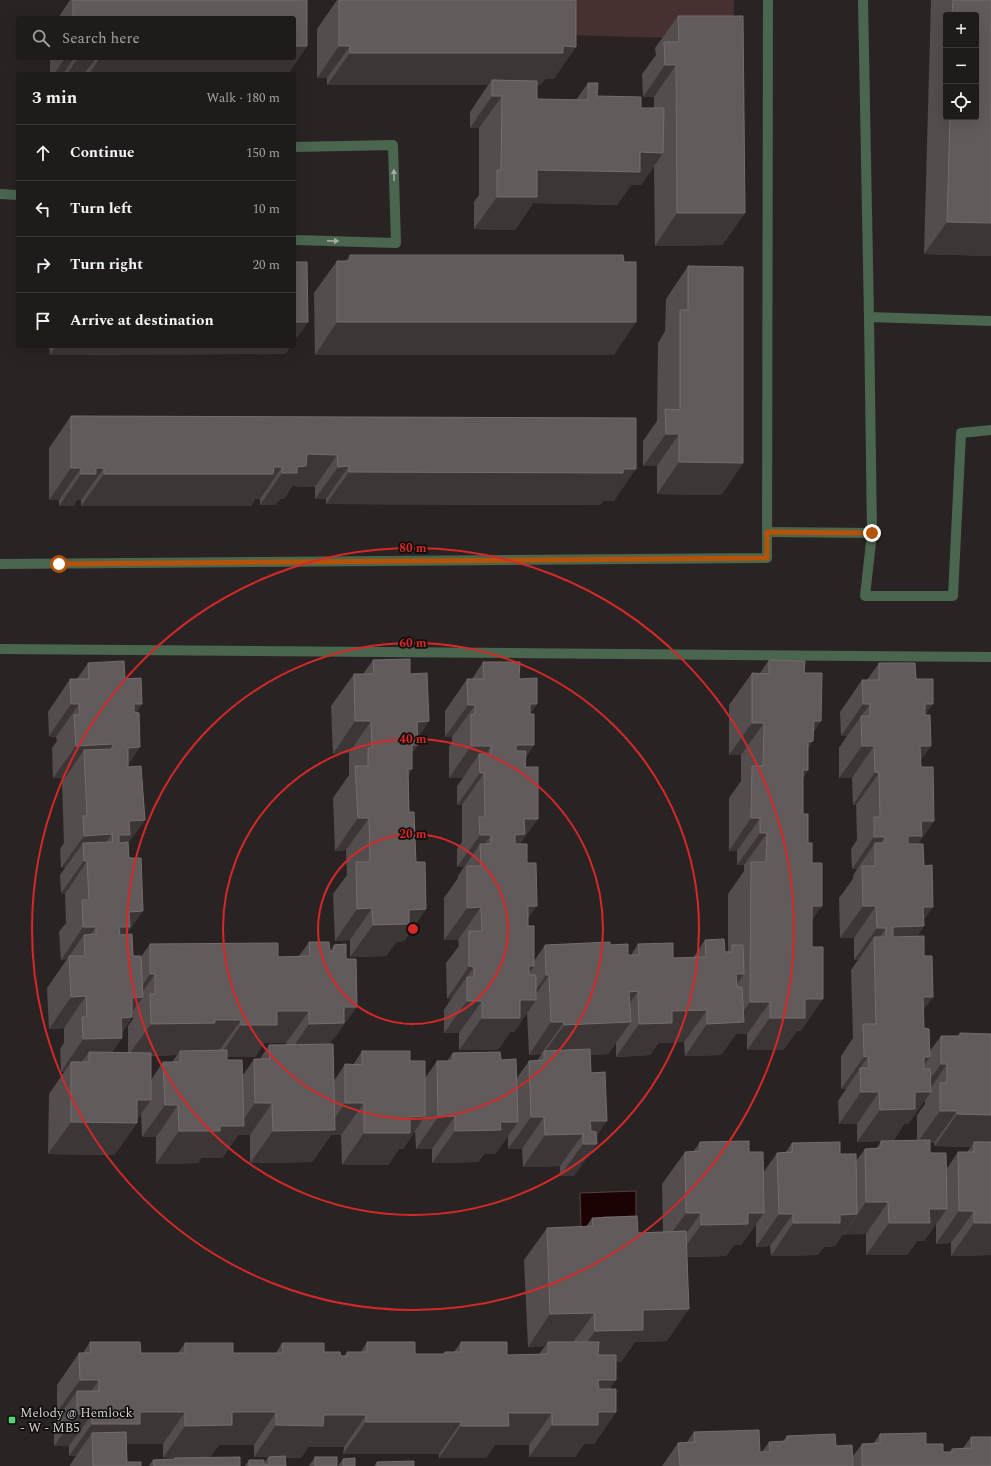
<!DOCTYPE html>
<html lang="en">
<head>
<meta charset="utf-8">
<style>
  :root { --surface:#1f1b1a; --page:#2c2827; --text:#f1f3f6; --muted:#a1a1a2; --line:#3c3939 }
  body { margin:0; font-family:Spectral,serif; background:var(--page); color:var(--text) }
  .controls { position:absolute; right:12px; top:12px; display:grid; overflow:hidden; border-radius:4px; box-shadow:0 4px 16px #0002 }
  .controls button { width:36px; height:36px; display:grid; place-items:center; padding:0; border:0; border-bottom:1px solid var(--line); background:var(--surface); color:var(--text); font:20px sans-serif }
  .stop { position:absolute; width:12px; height:12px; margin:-9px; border:3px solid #b45309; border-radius:50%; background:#fff }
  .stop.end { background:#b45309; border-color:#fff; box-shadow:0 1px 4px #0008 }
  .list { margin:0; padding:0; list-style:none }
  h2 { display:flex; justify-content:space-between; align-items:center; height:52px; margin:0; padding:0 16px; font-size:17px }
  h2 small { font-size:13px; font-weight:400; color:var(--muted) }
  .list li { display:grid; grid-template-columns:26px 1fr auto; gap:12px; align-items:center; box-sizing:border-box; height:56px; padding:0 16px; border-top:1px solid var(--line) }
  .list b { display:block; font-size:15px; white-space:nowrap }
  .list em { font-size:13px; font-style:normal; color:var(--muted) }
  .icon { flex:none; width:22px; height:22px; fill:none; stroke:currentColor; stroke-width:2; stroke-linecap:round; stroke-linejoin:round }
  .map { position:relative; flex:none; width:991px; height:1466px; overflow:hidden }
  .search { position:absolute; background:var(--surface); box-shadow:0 4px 16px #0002; left:16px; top:16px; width:280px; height:44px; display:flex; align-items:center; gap:10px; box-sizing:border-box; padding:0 14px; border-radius:4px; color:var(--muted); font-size:15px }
  .panel { position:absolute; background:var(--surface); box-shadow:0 4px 16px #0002; left:16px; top:72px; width:280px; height:276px; border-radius:4px }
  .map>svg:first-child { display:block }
  .green { fill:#473130 }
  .water { fill:#1c0203; stroke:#534040 }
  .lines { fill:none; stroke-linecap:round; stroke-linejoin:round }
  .minor { stroke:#4a664f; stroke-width:10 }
  .wall { fill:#534d4d; fill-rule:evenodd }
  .shaded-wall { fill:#3c3736 }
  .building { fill:#615b5b; stroke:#736d6d }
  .oneway { fill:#a4aba3 }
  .route { stroke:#b45309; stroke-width:5 }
  .ring { fill:none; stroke:#d62828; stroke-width:2 }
  .poi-dot { fill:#4fd675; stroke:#100e0e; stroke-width:1.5 }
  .labels { text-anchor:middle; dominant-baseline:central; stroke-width:3.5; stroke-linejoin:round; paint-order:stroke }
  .poi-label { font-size:13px; fill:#d4d0d0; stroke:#100e0e; text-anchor:start }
  .centre { fill:#d62828; stroke:#100e0e; stroke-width:2 }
  .ring-label { font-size:12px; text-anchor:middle; font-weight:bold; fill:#d62828; stroke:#100e0e; stroke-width:3.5; stroke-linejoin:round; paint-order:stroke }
</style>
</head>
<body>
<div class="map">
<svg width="991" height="1466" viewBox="0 0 991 1466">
  <rect width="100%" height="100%" fill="#292423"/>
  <path class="green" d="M574 0H734L733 40 573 35Z"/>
  <path class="water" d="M636 1191V1217H603L602 1227 581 1228 580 1193Z"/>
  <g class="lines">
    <g class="minor">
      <path d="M863 0 869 317"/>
      <path d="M294 147 393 145 396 243 294 240"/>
      <path d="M0 194 18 195"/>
      <path d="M767 532 872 533 869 317 991 321"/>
      <path d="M872 533 865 596H953L961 433 991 430"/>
      <path d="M0 564 767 558 768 0"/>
      <path d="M0 649 991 657"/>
    </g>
  </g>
  <g class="wall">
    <path d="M70 0H307V46L288 74H50V58H294V18H58Z"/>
    <path d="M337 0H576L554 79H545L540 85H537V99L576 100 588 83 597 96 641 108H654V97H643L642 74 656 55 655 48 678 16 745 213 722 245 655 246 654 166 641 185H631L617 205 533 203 515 230 474 229V202L479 195V128H470V112L488 85H327V78H317V29Z"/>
    <path d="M931 0H991V256L924 254ZM946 15H976V117H946Z"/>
    <path d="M350 255 614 355H315L314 293 337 261H346Z"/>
    <path d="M688 266 743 463 721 495 657 494V466H643V441L657 421 658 343 665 331 666 299Z"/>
    <path d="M49 346H291L285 354 50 355Z"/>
    <path d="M71 416 636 418 614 501H603L600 505 326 504V499H315V487L292 486 284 499H280L275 505H260V499H255L251 506H81V500H77L73 506H59V500H49V448Z"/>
    <path d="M373 660 410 674 429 721 417 738 418 745 412 753V769L408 776 409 812 416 862 426 909 404 941 396 942 386 956 350 957V940L335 941 333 894 347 875 346 850 335 851 333 798 349 775V753L333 754 331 706 354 674H363Z"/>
    <path d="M769 660 804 673 821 721 813 732 808 748V770L803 778V814L808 843 812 920 801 1031H797L783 1050H747V1034H736L721 1055 685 1056 684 1042 658 1043 650 1055 616 1057V1043L608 1054 590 1055 591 1073 596 1136 574 1176H560V1166L523 1167 522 1149H508V1136L495 1154H484L478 1162 432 1163V1149H416L415 1131 403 1149H399L388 1165H342L341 1135H331L312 1162 250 1163V1135H238L222 1158H201L198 1163 156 1164V1137H142L141 1113 137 1120V1123L114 1155 48 1154 49 1094 64 1072H61L60 1049 64 1043V1028L49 1029 47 988 67 959 61 960 59 932 66 923 65 894 61 893 60 875 65 868H61L60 849 64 843 62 782 65 778H53L52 748 57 741 56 737 49 736 48 712 70 679H77L88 663 125 679 142 704 136 713 128 765V767L145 820 128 843 127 934 133 956 141 957 150 944 278 957 299 956 309 942 330 951 334 945 346 944 334 1039H333L329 1044 334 1081 345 1064 353 1065 362 1051 410 1061 425 1078 437 1061H447L453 1053 501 1060 517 1078 529 1061H537L541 1055V1054L529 1055 527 1013 514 1032H510L498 1050H459V1033H444V1010L451 999H447L446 963 459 946 458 940H444V898L458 878V876L464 867H457V849L462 842V805H457V786L463 778H449V747L452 742V737H445V711L467 679H472L483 662 519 679 537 704 530 714 534 745 526 757 521 844 528 918V926L534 961 545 945H610L628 955H631L638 944 673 958H693L705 940 725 952H726L728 951V894L744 871V865H737V851H729V798L741 781V755H729V705L752 673H760ZM133 1011V1019L128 1026V1052H112L122 1038V1033L132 1017ZM264 1043H286L287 1045H269L260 1059H254L243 1075 227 1060V1057H255ZM177 1055 172 1062H163L151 1080V1056Z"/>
    <path d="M879 663 916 679 926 715 931 746 920 760 921 767 934 821 918 844 924 926 917 936 924 1010V1028L929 1052 941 1036H958L960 1033 991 1255 951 1256V1243L936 1244V1224L924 1241H917L907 1255H866V1234H843L835 1246 824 1247 818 1255 771 1256 770 1246 756 1247V1224L741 1245H734L726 1256 687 1257 667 1341 635 1342 621 1362H616L610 1389 616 1412 594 1444H584L575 1457H529V1445H495L486 1458H439V1454H343L344 1447H308L301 1458H286V1466H245L249 1460 264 1464 268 1457H254V1445H219L210 1457 163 1458V1444H127V1462L141 1466H70V1465L76 1456H69V1446H54V1423L62 1412H57V1385L79 1353H83L90 1342 141 1353H178L185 1343 233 1353H276L282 1343 324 1352 341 1356H344L347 1352H361L367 1342 415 1354H443L445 1352H454L461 1342 507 1355 539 1354 545 1346 528 1347 524 1260 547 1228 586 1227 592 1218 638 1233 663 1232 662 1184 685 1152H693L700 1142 749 1152 763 1173 777 1153H785L792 1143 840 1154 856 1161 865 1149H876L881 1141 857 1142V1124H839L838 1101 846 1089H841V1056L853 1038 851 970 858 960H854V938H840L839 898 853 879V876L857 869H852L851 849 857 840 856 805H853L852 778H839V748L847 736H841L840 712 862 680H867ZM925 1100V1104L917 1115V1140L893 1141 904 1124H908ZM930 1143H934L935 1146 971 1147 967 1152H958L946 1170 930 1153Z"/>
    <path d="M694 1432 760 1452H762L769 1442 783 1441 787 1436 836 1446 853 1456 862 1444H873L880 1434 926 1444 943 1452H950L952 1449 963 1448 971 1437 991 1466H662L678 1443 687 1442Z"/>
    <path d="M315 1457 337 1466H309Z"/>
    <path d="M175 1458 240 1466H149L153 1460 174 1459Z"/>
    <path d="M343 1459 355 1466H338Z"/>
    <path d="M377 1462 414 1466H374Z"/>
  </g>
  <g class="shaded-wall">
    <path d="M294 46H307L288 74H89L100 58H294Z"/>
    <path d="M339 46H350L327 78H317Z"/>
    <path d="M563 46 576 47 554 79H545L540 85H492V80L488 85H327L350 53Z"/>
    <path d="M65 58H74L63 74H54Z"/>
    <path d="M78 58H96L84 74H67Z"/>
    <path d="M665 65H676L654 97H643Z"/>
    <path d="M492 96H502L479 128H470Z"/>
    <path d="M640 152 663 153 641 185H631L617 205 533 203 515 230 474 229 497 197 537 170Z"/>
    <path d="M677 213H745L722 245 655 246Z"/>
    <path d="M947 222 991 223V256L924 254Z"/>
    <path d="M294 322H308L294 342Z"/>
    <path d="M337 322H636L614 355H315Z"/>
    <path d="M56 346H291L285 354 50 355Z"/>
    <path d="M666 434H679L657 466H643Z"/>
    <path d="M307 454 337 455 315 487 292 486 284 499H280L275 505H260L282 473Z"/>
    <path d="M679 462 743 463 721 495 657 494Z"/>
    <path d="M349 466 326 499H315L338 467Z"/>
    <path d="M274 467H282L260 499H255L251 506H81L104 474Z"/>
    <path d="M71 468H81L59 500H49Z"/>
    <path d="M96 468H104L81 500H77L73 506H59L81 474Z"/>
    <path d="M623 469H636L614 501H603L600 505 326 504 349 472Z"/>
    <path d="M71 704H79L56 737 49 736Z"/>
    <path d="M134 704H142L119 736Z"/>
    <path d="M530 704H537L515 736Z"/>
    <path d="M863 704H870L847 736H841Z"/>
    <path d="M925 704H933L911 736Z"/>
    <path d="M468 705H475L452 737H445Z"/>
    <path d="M355 721H371L349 753 333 754Z"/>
    <path d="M429 721 413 745H418L395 777 417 722Z"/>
    <path d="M814 721H821L798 754Z"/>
    <path d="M752 723H764L741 755H729Z"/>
    <path d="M813 741 791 774 808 742Z"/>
    <path d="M113 744 91 777 84 750 65 778H53L76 746Z"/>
    <path d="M516 745H534L512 777Z"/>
    <path d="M471 746H491L480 763 479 754 463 778H449Z"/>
    <path d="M862 746H874L852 778H839Z"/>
    <path d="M920 746H931L908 778Z"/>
    <path d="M140 747 118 780 128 748Z"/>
    <path d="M408 769H412L390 801Z"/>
    <path d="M803 770H808L786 802Z"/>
    <path d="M875 772 879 773 856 805H853Z"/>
    <path d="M480 773H484L462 805H457Z"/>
    <path d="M358 818H369L346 850 335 851Z"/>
    <path d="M751 818H760L737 851H729Z"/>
    <path d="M524 819H538L515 851 493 867Z"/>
    <path d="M145 820 122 852 97 867 129 821Z"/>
    <path d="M921 821H934L912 853 899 868 908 836Z"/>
    <path d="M760 833H767L744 865H737Z"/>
    <path d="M112 834 89 867 87 861 65 894 61 893 84 861 83 843 65 868H61L84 836Z"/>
    <path d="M480 835H491L481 850 480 844 464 867H457Z"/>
    <path d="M874 837H885L875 851V843L857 869H852Z"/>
    <path d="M528 906H537L514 938Z"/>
    <path d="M812 906H822L800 938Z"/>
    <path d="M863 906H876L854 938H840Z"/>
    <path d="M481 907 458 940H444L467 908Z"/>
    <path d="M923 907H933L920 926H924L901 958 874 959 893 927Z"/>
    <path d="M372 908 350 940 335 941 357 909Z"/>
    <path d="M426 909 404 941 396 942 386 956 350 957 373 925 409 910Z"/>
    <path d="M143 911 120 944 97 959 129 912Z"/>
    <path d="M83 927H96L84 944V935L67 959 61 960Z"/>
    <path d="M877 928H886L874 945V937L858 960H854Z"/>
    <path d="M469 966 474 967 451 999H447Z"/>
    <path d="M529 966H534L512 998Z"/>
    <path d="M150 974H155L139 997H143L128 1018 132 1017 118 1038H122L100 1070 89 1062V1052L75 1071 71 1062 64 1072H61L83 1039 132 998H134Z"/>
    <path d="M736 974H744L722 1006Z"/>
    <path d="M546 975H549L532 1000H536L514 1032H510L498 1050H459L482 1018 520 1000H529Z"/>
    <path d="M638 991 616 1023 631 1022 608 1054 544 1057V1053L564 1025 629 992Z"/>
    <path d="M86 996 64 1028 49 1029 71 997Z"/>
    <path d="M923 997H933L910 1029Z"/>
    <path d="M805 999H823L801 1031H797L783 1050H747L770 1018Z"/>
    <path d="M467 1001H482L459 1033H444Z"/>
    <path d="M750 1002H770L747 1034H736L721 1055 685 1056 707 1024 735 1023Z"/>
    <path d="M344 1007H357L334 1039H333L321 1055 287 1056 309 1024Z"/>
    <path d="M707 1010 684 1042 658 1043 650 1055 616 1057 639 1024 672 1011Z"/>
    <path d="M277 1011H309L286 1043H264L255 1057H219L241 1025Z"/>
    <path d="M215 1020H241L218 1052 180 1051 177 1055 128 1056 151 1024Z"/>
    <path d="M551 1022H564L541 1054 529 1055Z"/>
    <path d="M868 1056 846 1089H841L864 1057Z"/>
    <path d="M924 1057H930L907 1089Z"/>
    <path d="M941 1064H947L928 1092H931L908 1124H904L893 1141 857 1142 880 1110 915 1092H921Z"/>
    <path d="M861 1092H879L857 1124H839Z"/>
    <path d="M137 1100H151L134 1123H137L114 1155 48 1154 71 1122Z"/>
    <path d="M255 1103H272L250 1135H238L222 1158H201L198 1163 156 1164 179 1131 220 1126H239Z"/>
    <path d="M345 1103H364L341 1135H331L312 1162 250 1163 273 1131 327 1130Z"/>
    <path d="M165 1105H178L156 1137H142Z"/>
    <path d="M940 1111H957L934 1143H917Z"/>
    <path d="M957 1114 991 1115V1143L974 1142 971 1147 935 1146Z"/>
    <path d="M425 1116 403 1149H399L388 1165H342L364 1133 410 1117Z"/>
    <path d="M455 1116 432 1149H416L438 1117Z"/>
    <path d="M531 1117H544L522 1149H508Z"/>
    <path d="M590 1121H607L591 1144H597L574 1176H560L583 1144V1134L560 1166 523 1167 545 1135Z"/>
    <path d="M500 1122H518L495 1154H484L478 1162 432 1163 455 1131Z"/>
    <path d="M866 1202H888L866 1234 843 1235Z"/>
    <path d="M929 1209H947L924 1241H917L907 1255H866L889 1223Z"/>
    <path d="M959 1211H974L951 1243 936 1244Z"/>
    <path d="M686 1213H701L678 1245H663Z"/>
    <path d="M748 1213H764L741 1245H734L726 1256 678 1257 701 1225Z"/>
    <path d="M779 1214H793L770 1246 756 1247Z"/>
    <path d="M857 1214 835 1246 824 1247 818 1255 771 1256 793 1223 840 1215Z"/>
    <path d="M974 1223H991V1255L951 1256Z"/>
    <path d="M689 1309 667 1341 635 1342 621 1362 572 1364 595 1331 643 1310Z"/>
    <path d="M594 1313 571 1345 548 1342 545 1346 528 1347 550 1314Z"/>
    <path d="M80 1380H99L77 1411V1391L62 1412H57Z"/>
    <path d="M598 1380H616L594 1413Z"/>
    <path d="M140 1412H185L163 1444H126L92 1433 76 1456H69L92 1424Z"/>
    <path d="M232 1412H276L254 1445H219L210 1457 163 1458 185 1426Z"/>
    <path d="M598 1412H616L594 1444H584L575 1457H529L552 1425Z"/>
    <path d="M508 1413H552L529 1445H495L486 1458H439L461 1426Z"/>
    <path d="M77 1414H92L69 1446H54Z"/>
    <path d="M324 1415H366L344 1447H308L301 1458 254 1457 276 1425Z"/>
    <path d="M366 1422H461L439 1454H343Z"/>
  </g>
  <g class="building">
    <path d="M73 0H307V46H294L295 53H294V18H73Z"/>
    <path d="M339 0H576V47L563 46V53H350V46H339Z"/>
    <path d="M953 0H991V223L947 222 950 117H976V15H952Z"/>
    <path d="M678 16H743L745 213H677L676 65H665L664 42H679Z"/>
    <path d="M492 80 537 81V99L588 100V83H598L597 96 641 97V108H664L663 153 640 152V172L537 170V197H497V170H501L502 96H492Z"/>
    <path d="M350 255H623L624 262H636V322H337V261H350Z"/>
    <path d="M294 262H307L308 322H294Z"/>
    <path d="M688 266 743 267V463L679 462V434H666L665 409 680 410V310H688Z"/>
    <path d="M71 416 636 418V469H623V473L349 472V466L338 467 337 455 307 454 306 466 297 467V473H282V467H274L273 474H104V468H96V474H81V468H71Z"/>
    <path d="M410 659V674L427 673 429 721 417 722 418 745H412V769H408L409 812H414L416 862H425L426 909 409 910V924L373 925 372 908 357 909 356 862H370L369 818H358L355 766H368V748H372L371 721H355L354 674H374L373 660Z"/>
    <path d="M769 660 805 661 804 673H822L821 721H814L813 741 808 742V770H803V814H808V843H812V863H822V906H812V947H823V999H805V1018H770V1002H750L751 862H766L767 833H760V818H751L752 766H763L764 727V723H752V673L769 674Z"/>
    <path d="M124 661 125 679 141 678 142 704H134V712L139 713 140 747 128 748V767L141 766 145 820 129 821 130 835H119V843L128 842 129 858H141L143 911 129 912 130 927H119L120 935 132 934 133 956H141L143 997 132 998V1017L121 1018 122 1038 83 1039 82 1017H87L86 996 71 997 69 956H85L84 935 96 934V927H83L82 900H89L87 861H84L83 843 113 842 112 834 84 836 83 816H87L84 750 113 749V744L76 746 74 715H80L79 704H71L70 679H89L88 663Z"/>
    <path d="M483 662H520L519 679 537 678V704H530V714H534V745H516V751H526L525 767H538V819H524L525 834 515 835V844H527V863H536L537 906H528V926H534V966H529V975H536V1000H520V1018H482V1001H467V977H474V967L469 966V931H482L481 907 467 908V866H481L480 844H491V835H480L479 817H485L484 773H480L479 754H491V746H471V715L475 714V705H468L467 679H484Z"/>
    <path d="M879 663H915L916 679H933V704H925V715H930L931 746H920L921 767H933L934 821H921L922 836H908V844H923L924 866 932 865 933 907H923L924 926 893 927V937L924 936V956H932L933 997H923L924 1028 929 1029 930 1057H924V1069H930L931 1092H915V1109L880 1110 879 1092H861L860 1068H869L868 1056 864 1057 863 1024H876L874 937H886V928H877L876 906H863L862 866H875V843H885V837H874V817H880L879 773 875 772 874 746H862L861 716H870V704H863L862 680H879Z"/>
    <path d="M724 939 725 952H732V945H743L744 974H736L737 987H742L744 1022 707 1024V1010L672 1011V1023L639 1024 638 991 629 992 631 1022 564 1025V1022H551L549 975H546L545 945 610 942V945L628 944V955H639L638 944 673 943V958L706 957 705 940Z"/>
    <path d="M309 942H329L330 951 334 952V945L346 944V959H356L357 1007H344V1023L309 1024V1011H277V1025H241V1020H215V1023L151 1024 150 994H155V974H150V944L278 943V957L310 956Z"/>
    <path d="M960 1033 991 1034V1115L957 1114V1111H940V1083H947V1064H941V1036H960Z"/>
    <path d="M333 1044 335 1130 273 1131 272 1103H255L254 1059H270L269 1045Z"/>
    <path d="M590 1049 591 1073 605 1072 607 1121H590L591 1131 596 1132 597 1144H583V1134L545 1135 544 1117H531L529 1061 544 1060V1051Z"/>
    <path d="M227 1050V1060H242L244 1126H220V1131H179L178 1105H165L163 1062H180V1051Z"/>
    <path d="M362 1051H410V1061H425V1116L410 1117V1133H364V1103H345V1064L362 1065Z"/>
    <path d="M89 1052 151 1053V1100H137V1123L71 1122V1062H89Z"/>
    <path d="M500 1052 501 1060 516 1059 518 1122H500L501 1130 455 1131V1116L438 1117 437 1061H453V1053Z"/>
    <path d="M930 1140V1153H946L947 1209H929L930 1223H889L888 1202H866L865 1149 881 1148V1141Z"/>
    <path d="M749 1141V1152H763L764 1213H748V1224L701 1225V1213H686L685 1152 700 1151V1142Z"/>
    <path d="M840 1142V1154H856L857 1214 840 1215V1223H793V1214H779L777 1153 792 1152V1143Z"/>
    <path d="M974 1142H991V1223H974V1211H959L958 1152H974Z"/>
    <path d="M637 1216 638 1233 686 1231 689 1309 643 1310V1330L595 1331 594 1313 550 1314 547 1228 593 1226 592 1218Z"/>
    <path d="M90 1342H140L141 1353H185V1343H233V1353H283L282 1343H324V1352H340L341 1356H348L347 1352H367V1342H415V1354H445V1352H461V1342H507V1355L548 1354V1342H599L598 1355H616V1380H598L599 1389H616V1412H598V1425H552V1413H508L509 1426H461V1422H366V1415H324L323 1426 276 1425V1412H232V1425L185 1426V1412H140V1424H92V1414H77V1391H99V1380H80L79 1353H91Z"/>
    <path d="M759 1430 760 1452H770L769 1442 787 1441V1436L835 1434 836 1446 852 1445 853 1466H680L678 1443 695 1442 694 1432Z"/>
    <path d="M126 1432 127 1462H141V1466H93L92 1433Z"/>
    <path d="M926 1433V1444H943V1452H952V1449L972 1448 971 1437H991V1466H862V1444L880 1443V1434Z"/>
    <path d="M285 1456 286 1466H249V1460H264V1465H269V1457Z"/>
    <path d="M240 1457V1466H154L153 1460 175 1459V1458Z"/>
    <rect x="315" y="1457" width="22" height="9"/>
    <path d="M355 1458V1466H343V1459Z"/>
    <path d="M414 1461V1466H377V1462Z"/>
  </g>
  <defs><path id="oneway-solid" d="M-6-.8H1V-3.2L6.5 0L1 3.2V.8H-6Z"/></defs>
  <g class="oneway">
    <use href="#oneway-solid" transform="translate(394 175) rotate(-91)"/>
    <use href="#oneway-solid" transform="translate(333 241) rotate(1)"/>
  </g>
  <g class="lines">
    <path class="route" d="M59 564 767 558V532L872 533"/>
  </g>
  <g class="ring">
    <circle cx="413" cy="929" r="95"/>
    <circle cx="413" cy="929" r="190"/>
    <circle cx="413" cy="929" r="286"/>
    <circle cx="413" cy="929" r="381"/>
  </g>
  <rect class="poi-dot" x="8" y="1416" width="8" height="8" rx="2"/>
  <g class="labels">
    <g class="poi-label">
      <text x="20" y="1413">Melody @ Hemlock<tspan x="20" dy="15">- W - MB5</tspan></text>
    </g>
  </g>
  <circle cx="413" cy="929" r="6" class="centre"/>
  <g class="ring-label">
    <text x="413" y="552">80 m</text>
    <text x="413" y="647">60 m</text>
    <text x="413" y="743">40 m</text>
    <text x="413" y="838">20 m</text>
  </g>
</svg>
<div class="controls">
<button>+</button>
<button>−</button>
<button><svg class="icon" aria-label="locate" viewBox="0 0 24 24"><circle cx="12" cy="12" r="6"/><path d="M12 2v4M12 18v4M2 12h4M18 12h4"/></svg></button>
</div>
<div class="stop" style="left:59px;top:564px"></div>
<div class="stop end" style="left:872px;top:533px"></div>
<div class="search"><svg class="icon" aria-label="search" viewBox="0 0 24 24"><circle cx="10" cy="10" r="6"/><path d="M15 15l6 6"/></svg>Search here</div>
<section class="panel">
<h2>3 min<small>Walk · 180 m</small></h2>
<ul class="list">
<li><svg class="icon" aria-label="ahead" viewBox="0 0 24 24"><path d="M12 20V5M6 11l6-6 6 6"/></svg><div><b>Continue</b></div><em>150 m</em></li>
<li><svg class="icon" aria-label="left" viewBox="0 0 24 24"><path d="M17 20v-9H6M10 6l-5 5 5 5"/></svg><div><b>Turn left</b></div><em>10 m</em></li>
<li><svg class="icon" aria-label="right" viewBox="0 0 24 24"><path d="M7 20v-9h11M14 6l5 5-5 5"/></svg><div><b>Turn right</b></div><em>20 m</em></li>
<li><svg class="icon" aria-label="arrive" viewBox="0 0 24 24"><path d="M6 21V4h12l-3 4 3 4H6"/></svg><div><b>Arrive at destination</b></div></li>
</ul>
</section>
</div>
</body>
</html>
